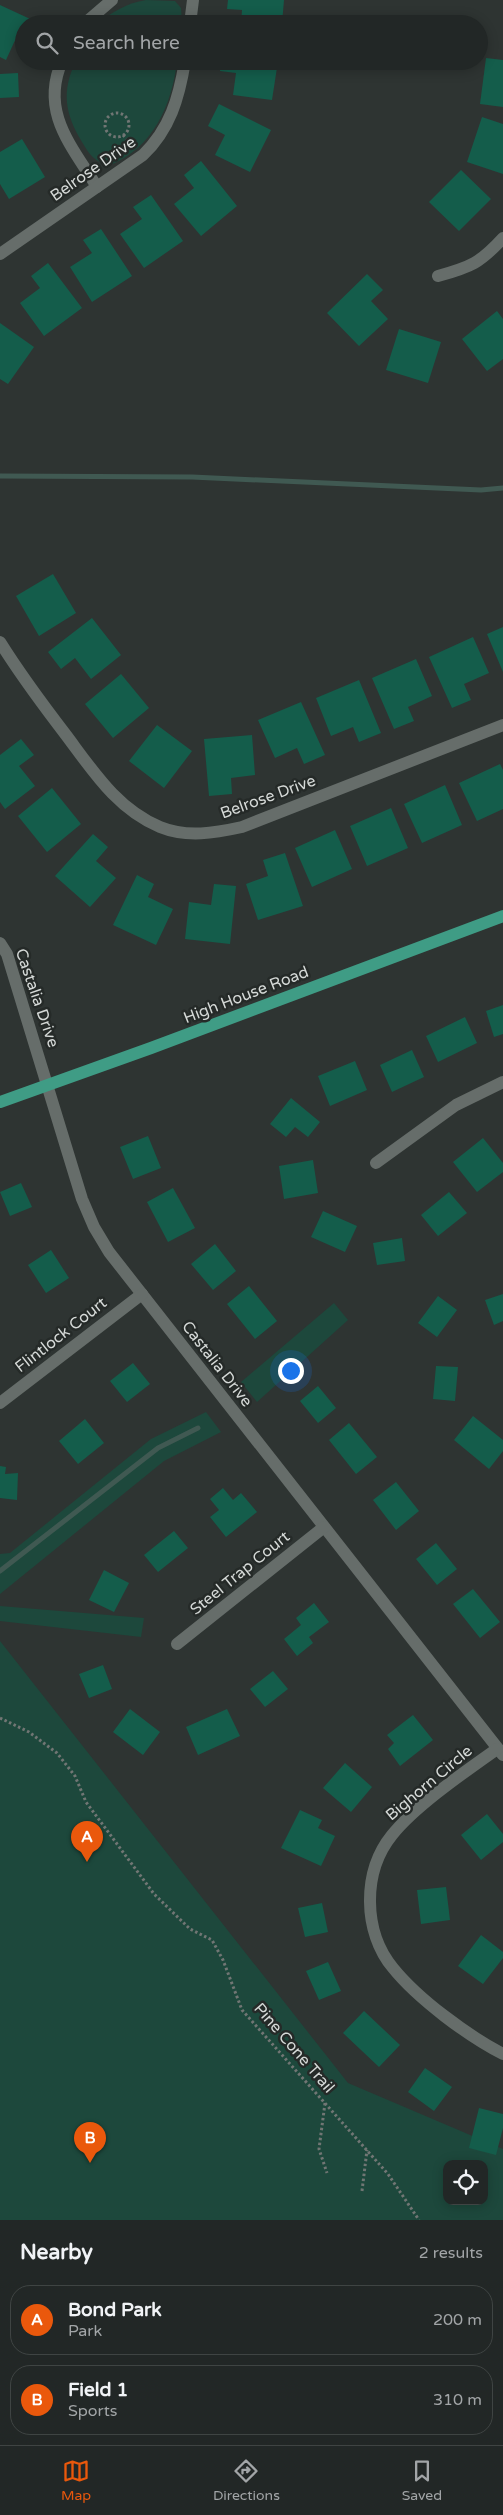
<!DOCTYPE html>
<html lang="en">
<head>
<meta charset="utf-8">
<style>
  :root { --surface:#222726; --page:#2a2f2e; --text:#f1f3f6; --muted:#a2a5a7; --line:#3f4443; --accent:#ea580c }
  body { margin:0; font-family:"Varela Round",sans-serif; background:var(--page); color:var(--text) }
  .controls { position:absolute; right:15px; bottom:15px; display:grid; overflow:hidden; border-radius:10px; box-shadow:0 2px 12px #0003 }
  .controls button { width:45px; height:45px; display:grid; place-items:center; padding:0; border:0; border-bottom:1px solid var(--line); background:var(--surface); color:var(--text); font:25px sans-serif }
  .you { position:absolute; left:290px; top:1370px; width:18px; height:18px; margin:-12px; border:4px solid #fff; border-radius:50%; background:#1a73e8; box-shadow:0 0 0 8px #1a73e833 }
  .badge { display:grid; place-items:center; width:32px; height:32px; border-radius:50%; background:var(--accent); color:#fff; font-size:16px; font-weight:700 }
  .pin { position:absolute; translate:-50% -41px; filter:drop-shadow(0 1px 2px #0008) }
  .pin::after { content:''; position:absolute; top:26px; width:18px; height:15px; background:inherit; clip-path:polygon(0 0,100% 0,50% 100%) }
  .list { margin:0; padding:0; list-style:none }
  h2 { display:flex; justify-content:space-between; align-items:center; height:65px; margin:0; padding:0 20px; font-size:21px }
  h2 small { font-size:16px; font-weight:400; color:var(--muted) }
  .list li { display:grid; grid-template-columns:32px 1fr auto; gap:15px; align-items:center; box-sizing:border-box; height:70px; margin:0 10px 10px; padding:0 10px; border:1px solid var(--line); border-radius:20px }
  .list b { display:block; font-size:19px; white-space:nowrap }
  .list p { margin:0; font-size:16px; white-space:nowrap; color:var(--muted) }
  .list em { font-size:16px; font-style:normal; color:var(--muted) }
  .icon { flex:none; width:28px; height:28px; fill:none; stroke:currentColor; stroke-width:2; stroke-linecap:round; stroke-linejoin:round }
  .map { position:relative; flex:none; width:503px; height:2220px; overflow:hidden }
  .search { position:absolute; background:var(--surface); box-shadow:0 2px 12px #0003; left:15px; right:15px; top:15px; height:55px; display:flex; align-items:center; gap:12px; box-sizing:border-box; padding:0 18px; border-radius:28px; color:var(--muted); font-size:19px }
  .sheet { height:225px; background:var(--surface) }
  nav { display:flex; justify-content:space-around; align-items:center; box-sizing:border-box; height:70px; border-top:1px solid var(--line); background:var(--surface); font-size:14px; color:var(--muted) }
  nav a { display:grid; justify-items:center; gap:2px }
  nav .on { color:var(--accent) }
  .map>svg:first-child { display:block }
  .green { fill:#1d483c; fill-rule:evenodd }
  .lines { fill:none; stroke-linecap:round; stroke-linejoin:round }
  .stream { stroke:#405952; stroke-width:5 }
  .building { fill:#145d4b }
  .path { stroke:#717674; stroke-width:3; stroke-dasharray:2.5 2.5; stroke-linecap:butt }
  .street { stroke:#666d6a; stroke-width:12 }
  .primary { stroke:#3f9c85; stroke-width:12 }
  .labels { text-anchor:middle; dominant-baseline:central; stroke-width:5; stroke-linejoin:round; paint-order:stroke }
  .street-label { font-size:16px; fill:#d5d9d7; stroke:#252a28 }
</style>
</head>
<body>
<div class="map">
<svg width="503" height="2220" viewBox="0 0 503 2220">
  <rect width="100%" height="100%" fill="#2e3432"/>
  <g class="green">
    <path d="M146 0 175 1 181 8 182 24H97C112 12 127 3 146 0Z"/>
    <path d="M76 61H177C172 105 153 148 110 165 95 163 89 154 82 142 65 114 61 91 76 61Z"/>
    <path d="M334 1303 348 1320 257 1402 241 1382Z"/>
    <path d="M206 1412 221 1432 164 1461 0 1594V1554L10 1553 151 1439Z"/>
    <path d="M0 1606 144 1618 141 1637 0 1621Z"/>
    <path d="M0 1641 348 2083 503 2149V2220H0ZM447 2164H484V2201H447Z"/>
  </g>
  <g class="lines">
    <g class="stream">
      <path d="M0 476 192 477 481 490 503 488"/>
      <path d="M0 1571 158 1448 198 1428"/>
    </g>
  </g>
  <g class="building">
    <path d="M228 0H284L282 24H241L242 10 227 9Z"/>
    <path d="M0 5 41 24H24V39L17 36 6 60 0 57Z"/>
    <path d="M486 58 503 60V107L480 104Z"/>
    <path d="M221 61H278L272 100 233 95 236 73 220 71Z"/>
    <path d="M18 73 19 97 0 98V74Z"/>
    <path d="M219 104 271 130 250 172 215 155 225 135 208 126Z"/>
    <path d="M482 117 503 124V174L467 162Z"/>
    <path d="M22 139 45 177 9 199 0 184V152Z"/>
    <path d="M201 161 237 206 201 236 174 204 194 188 184 175Z"/>
    <path d="M461 170 491 199 459 231 429 202Z"/>
    <path d="M151 195 183 241 144 268 120 234 142 219 133 207Z"/>
    <path d="M101 229 132 276 92 302 70 267 92 253 83 240Z"/>
    <path d="M48 263 82 308 44 336 20 303 40 288 31 276Z"/>
    <path d="M367 274 383 290 371 301 388 319 359 346 327 313Z"/>
    <path d="M497 311 503 319V359L487 371 462 339Z"/>
    <path d="M0 323 34 347 8 384 0 379Z"/>
    <path d="M399 329 441 342 428 383 386 370Z"/>
    <path d="M53 574 76 613 39 636 16 596Z"/>
    <path d="M92 618 121 655 91 679 75 658 61 669 48 652Z"/>
    <path d="M503 627V672L487 634Z"/>
    <path d="M473 637 489 673 464 684 471 700 452 708 429 657Z"/>
    <path d="M416 659 432 696 408 707 414 721 394 729 372 678Z"/>
    <path d="M121 674 149 708 113 738 85 704Z"/>
    <path d="M359 680 381 733 359 742 353 727 331 736 316 698Z"/>
    <path d="M301 702 325 755 304 764 297 748 275 758 258 720Z"/>
    <path d="M157 725 192 751 164 788 129 761Z"/>
    <path d="M252 735 255 775 231 778 232 794 209 796 204 739Z"/>
    <path d="M21 739 34 755 19 766 35 786 5 809 0 802V755Z"/>
    <path d="M500 764 503 770V809L477 821 459 783Z"/>
    <path d="M445 785 462 825 422 843 404 804Z"/>
    <path d="M52 788 81 824 47 852 18 816Z"/>
    <path d="M391 808 408 848 367 866 350 826Z"/>
    <path d="M335 830 352 869 312 887 295 848Z"/>
    <path d="M93 834 108 847 96 861 116 878 90 907 55 876Z"/>
    <path d="M285 853 303 906 258 920 246 884 268 876 263 860Z"/>
    <path d="M137 875 154 884 148 897 173 909 156 945 113 925Z"/>
    <path d="M214 884 236 886 230 944 185 939 189 902 211 905Z"/>
    <path d="M503 1005V1034L494 1037 486 1011Z"/>
    <path d="M465 1017 477 1043 438 1062 426 1036Z"/>
    <path d="M412 1050 424 1077 392 1092 380 1065Z"/>
    <path d="M355 1061 367 1090 330 1106 318 1076Z"/>
    <path d="M291 1098 320 1122 308 1137 295 1127 286 1137 270 1124Z"/>
    <path d="M148 1136 161 1168 133 1179 120 1147Z"/>
    <path d="M483 1138 503 1163V1172L477 1192 453 1162Z"/>
    <path d="M313 1160 318 1193 284 1199 279 1166Z"/>
    <path d="M21 1183 32 1207 10 1216 0 1192Z"/>
    <path d="M173 1188 195 1228 168 1242 147 1202Z"/>
    <path d="M449 1192 467 1213 438 1236 421 1215Z"/>
    <path d="M323 1211 357 1226 345 1252 311 1237Z"/>
    <path d="M402 1238 405 1261 377 1265 373 1243Z"/>
    <path d="M215 1244 236 1271 213 1290 191 1264Z"/>
    <path d="M51 1250 69 1278 46 1293 28 1265Z"/>
    <path d="M249 1286 277 1321 255 1339 227 1304Z"/>
    <path d="M503 1294V1321L494 1325 485 1300Z"/>
    <path d="M438 1296 457 1310 437 1337 418 1323Z"/>
    <path d="M133 1363 150 1384 127 1402 110 1381Z"/>
    <path d="M436 1366 458 1367 455 1401 433 1399Z"/>
    <path d="M318 1386 336 1408 318 1423 300 1401Z"/>
    <path d="M473 1416 503 1440V1451L489 1469 454 1440Z"/>
    <path d="M85 1419 104 1443 78 1464 59 1441Z"/>
    <path d="M349 1423 377 1457 356 1474 329 1440Z"/>
    <path d="M0 1466 6 1467 5 1474 18 1473 17 1500 0 1498Z"/>
    <path d="M396 1482 419 1511 396 1530 373 1500Z"/>
    <path d="M223 1488 233 1500 241 1493 257 1512 226 1537 210 1517 219 1510 210 1499Z"/>
    <path d="M174 1531 188 1548 158 1572 144 1555Z"/>
    <path d="M436 1543 457 1569 437 1585 416 1559Z"/>
    <path d="M104 1570 129 1583 114 1612 89 1600Z"/>
    <path d="M473 1589 500 1622 480 1638 453 1604Z"/>
    <path d="M314 1603 329 1622 309 1637 313 1643 297 1656 284 1639 301 1625 296 1618Z"/>
    <path d="M103 1665 112 1689 89 1698 79 1674Z"/>
    <path d="M273 1671 288 1689 265 1707 250 1689Z"/>
    <path d="M130 1709 160 1732 143 1755 113 1732Z"/>
    <path d="M227 1709 240 1736 198 1755 186 1727Z"/>
    <path d="M413 1715 433 1740 400 1766 388 1749 394 1743 387 1735Z"/>
    <path d="M345 1763 372 1787 351 1812 323 1788Z"/>
    <path d="M300 1810 322 1820 318 1828 335 1836 321 1866 281 1848Z"/>
    <path d="M487 1814 503 1834V1842L481 1860 461 1835Z"/>
    <path d="M446 1887 450 1920 421 1924 417 1890Z"/>
    <path d="M322 1903 328 1932 305 1937 298 1908Z"/>
    <path d="M481 1935 503 1952V1958L483 1984 458 1966Z"/>
    <path d="M328 1962 341 1991 319 2000 306 1971Z"/>
    <path d="M364 2011 400 2045 379 2067 343 2033Z"/>
    <path d="M425 2068 452 2087 434 2111 408 2092Z"/>
    <path d="M479 2108 503 2114V2128L496 2155 469 2148Z"/>
  </g>
  <g class="lines">
    <g class="path">
      <circle cx="117" cy="125" r="12"/>
      <path d="M123 135 133 146"/>
      <path d="M0 1718 29 1732 57 1753 75 1776 86 1802 154 1894 190 1929 212 1940 223 1960 242 2010 388 2174 419 2220"/>
      <path d="M325 2103 319 2149 327 2173"/>
      <path d="M362 2191 367 2150"/>
    </g>
    <g class="street">
      <path d="M84 24 112 0"/>
      <path d="M190 24 193 0"/>
      <path d="M62 61C40 112 71 145 97 187"/>
      <path d="M0 254 143 155C170 129 179 98 185 61"/>
      <path d="M438 276C471 267 480 263 503 238"/>
      <path d="M0 642C20 674 43 705 66 735 93 771 117 809 160 827 187 838 215 833 242 827L503 725"/>
      <path d="M0 943 7 954 82 1199 94 1227 109 1252 503 1755"/>
      <path d="M376 1163 456 1105 503 1082"/>
      <path d="M0 1403 142 1294"/>
      <path d="M177 1644 324 1527"/>
      <path d="M497 1749C466 1771 415 1806 392 1835 362 1872 363 1932 393 1968 418 1999 468 2036 503 2054"/>
    </g>
    <path class="primary" d="M0 1102 151 1048 503 916"/>
  </g>
  <g class="labels">
    <g class="street-label">
      <text transform="translate(93 169) rotate(-35)">Belrose Drive</text>
      <text transform="translate(268 797) rotate(-20)">Belrose Drive</text>
      <text transform="translate(246 995) rotate(-21)">High House Road</text>
      <text transform="translate(37 998) rotate(71)">Castalia Drive</text>
      <text transform="translate(61 1335) rotate(-38)">Flintlock Court</text>
      <text transform="translate(217 1364) rotate(52)">Castalia Drive</text>
      <text transform="translate(240 1573) rotate(-39)">Steel Trap Court</text>
      <text transform="translate(429 1783) rotate(-40)">Bighorn Circle</text>
      <text transform="translate(294 2048) rotate(49)">Pine Cone Trail</text>
    </g>
  </g>
</svg>
<div class="controls">
<button><svg class="icon" aria-label="locate" viewBox="0 0 24 24"><circle cx="12" cy="12" r="6"/><path d="M12 2v4M12 18v4M2 12h4M18 12h4"/></svg></button>
</div>
<div class="you"></div>
<div class="pin badge" style="left:87px;top:1862px">A</div>
<div class="pin badge" style="left:90px;top:2163px">B</div>
<div class="search"><svg class="icon" aria-label="search" viewBox="0 0 24 24"><circle cx="10" cy="10" r="6"/><path d="M15 15l6 6"/></svg>Search here</div>
</div>
<section class="sheet">
<h2>Nearby<small>2 results</small></h2>
<ul class="list">
<li><span class="badge">A</span><div><b>Bond Park</b><p>Park</p></div><em>200 m</em></li>
<li><span class="badge">B</span><div><b>Field 1</b><p>Sports</p></div><em>310 m</em></li>
</ul>
</section>
<nav>
<a class="on"><svg class="icon" aria-label="map" viewBox="0 0 24 24"><path d="M3 6l6-2 6 2 6-2v14l-6 2-6-2-6 2zM9 4v14M15 6v14"/></svg>Map</a>
<a><svg class="icon" aria-label="directions" viewBox="0 0 24 24"><path d="M12 3l9 9-9 9-9-9zM9 14v-3h6M13 9l2 2-2 2"/></svg>Directions</a>
<a><svg class="icon" aria-label="saved" viewBox="0 0 24 24"><path d="M7 4h10v16l-5-4-5 4z"/></svg>Saved</a>
</nav>
</body>
</html>
